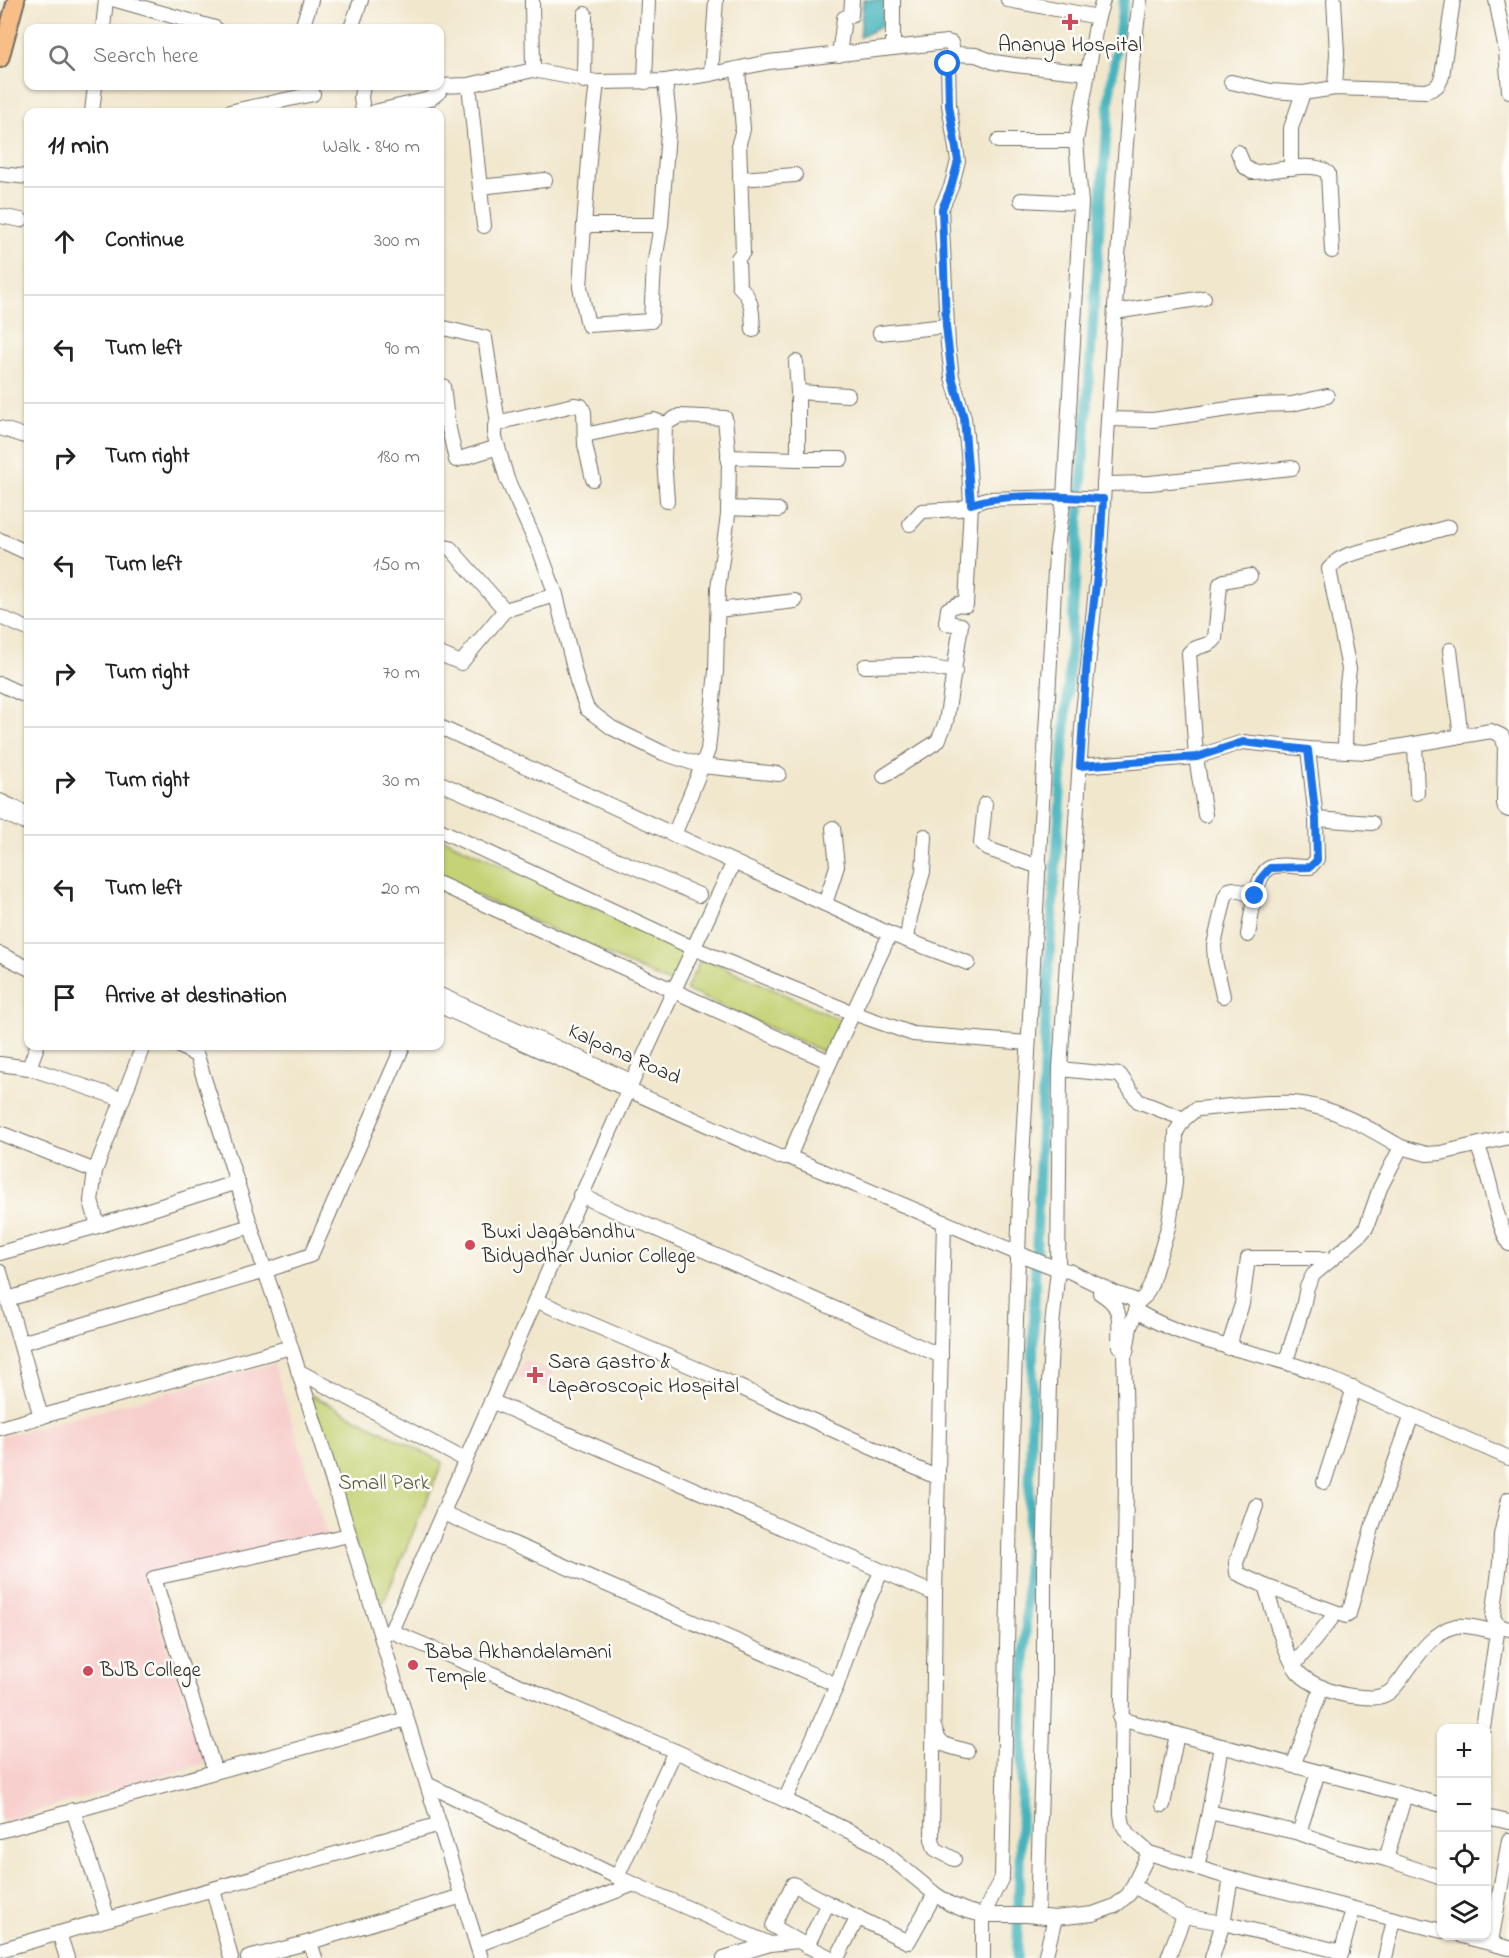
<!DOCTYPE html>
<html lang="en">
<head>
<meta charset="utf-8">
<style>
  :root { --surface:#fff; --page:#f6f6f6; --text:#222; --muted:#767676; --line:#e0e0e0 }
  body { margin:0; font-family:"Indie Flower",sans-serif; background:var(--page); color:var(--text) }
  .controls { position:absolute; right:18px; bottom:18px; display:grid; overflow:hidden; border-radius:12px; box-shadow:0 2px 4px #0004 }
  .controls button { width:54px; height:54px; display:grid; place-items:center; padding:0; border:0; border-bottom:2px solid var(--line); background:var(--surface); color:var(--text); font:30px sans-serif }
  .stop { position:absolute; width:18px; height:18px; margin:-14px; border:4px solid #1a73e8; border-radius:50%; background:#fff }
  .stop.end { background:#1a73e8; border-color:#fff; box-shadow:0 2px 6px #0008 }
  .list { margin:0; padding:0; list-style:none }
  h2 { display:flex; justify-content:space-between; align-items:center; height:78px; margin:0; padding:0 24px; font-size:26px }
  h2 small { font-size:20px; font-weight:400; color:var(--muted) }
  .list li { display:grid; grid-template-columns:39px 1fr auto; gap:18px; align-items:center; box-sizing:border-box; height:108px; padding:0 24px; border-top:2px solid var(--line) }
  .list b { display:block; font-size:22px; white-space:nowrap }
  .list em { font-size:20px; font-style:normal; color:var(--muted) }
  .icon { flex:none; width:33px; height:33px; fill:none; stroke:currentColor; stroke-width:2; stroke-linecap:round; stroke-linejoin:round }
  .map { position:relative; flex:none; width:1509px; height:1958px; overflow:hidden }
  .search { position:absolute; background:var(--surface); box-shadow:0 2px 4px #0004; left:24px; top:24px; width:420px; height:66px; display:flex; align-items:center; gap:15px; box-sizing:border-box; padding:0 21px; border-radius:12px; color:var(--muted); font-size:22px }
  .panel { position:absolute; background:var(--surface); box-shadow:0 2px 4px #0004; left:24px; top:108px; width:420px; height:942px; border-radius:12px }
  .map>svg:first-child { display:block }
  .built { fill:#f7d0ce }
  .green { fill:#c5d274; stroke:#787e50; stroke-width:1.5 }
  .water { fill:#45b4bd; stroke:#387074; stroke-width:1.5 }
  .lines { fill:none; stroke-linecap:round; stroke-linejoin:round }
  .canal { stroke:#45b4bd; stroke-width:10 }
  .minor-casing { stroke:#706d64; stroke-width:16 }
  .major-casing { stroke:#706d64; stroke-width:20 }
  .minor { stroke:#fff; stroke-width:14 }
  .major { stroke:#f7be88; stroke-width:16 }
  .route { stroke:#1a73e8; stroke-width:8 }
  .poi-dot { fill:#d1495b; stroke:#fdfcf7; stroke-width:2 }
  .labels { text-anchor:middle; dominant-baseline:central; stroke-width:5; stroke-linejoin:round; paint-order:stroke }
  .poi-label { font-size:21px; fill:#2b2b2b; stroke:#fdfcf7; text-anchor:start }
  .street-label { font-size:21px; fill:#2b2b2b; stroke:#fdfcf7 }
  .park-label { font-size:21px; fill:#595d41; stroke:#fdfcf7 }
</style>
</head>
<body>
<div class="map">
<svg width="1509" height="1958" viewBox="0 0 1509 1958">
  <rect width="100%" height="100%" fill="#fdfcf7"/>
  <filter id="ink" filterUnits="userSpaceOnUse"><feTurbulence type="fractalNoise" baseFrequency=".0167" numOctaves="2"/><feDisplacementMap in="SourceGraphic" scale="12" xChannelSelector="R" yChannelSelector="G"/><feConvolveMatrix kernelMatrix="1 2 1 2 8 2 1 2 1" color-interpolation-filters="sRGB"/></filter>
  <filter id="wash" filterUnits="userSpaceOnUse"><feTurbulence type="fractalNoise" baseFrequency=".008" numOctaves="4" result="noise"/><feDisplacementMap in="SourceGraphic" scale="24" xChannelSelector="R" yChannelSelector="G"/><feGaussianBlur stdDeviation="1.35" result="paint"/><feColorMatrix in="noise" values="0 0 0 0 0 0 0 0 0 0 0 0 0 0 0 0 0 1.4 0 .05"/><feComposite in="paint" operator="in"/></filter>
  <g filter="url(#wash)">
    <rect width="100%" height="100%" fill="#f1e7cd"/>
    <g class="built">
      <path d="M524 1360 554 1373 547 1389 516 1376Z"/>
      <path d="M274 1364 327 1536 144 1578 206 1763 0 1821V1437Z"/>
    </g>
    <g class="green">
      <path d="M440 837 687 950 672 984 440 879Z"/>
      <path d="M702 957 843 1021 828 1054 686 990Z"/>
      <path d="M309 1394 443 1462 377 1617Z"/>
    </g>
    <path class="water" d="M863 0H884L882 26 860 37Z"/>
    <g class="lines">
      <path class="canal" d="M1017 1958 1035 1281 1046 1008 1102 189 1111 85 1124 0"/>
    </g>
  </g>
  <g filter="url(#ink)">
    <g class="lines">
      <g class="minor-casing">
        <g id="minor">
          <path d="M116 0 215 28"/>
          <path d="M532 0 533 70"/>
          <path d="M1008 0 1098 17"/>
          <path d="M1334 0 1337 53 1335 88"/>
          <path d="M1496 0 1506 51 1509 91"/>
          <path d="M103 28 106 0"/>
          <path d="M302 28 311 0"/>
          <path d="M351 28 361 0"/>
          <path d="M893 48 947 42 951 43 954 54 976 55 994 62 1015 65 1088 73"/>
          <path d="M839 55 844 18 851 15 852 0"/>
          <path d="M738 70 743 129 739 143 743 252 738 258 739 286C753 299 752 312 753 330"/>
          <path d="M711 74 716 0"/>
          <path d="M584 81 585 14"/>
          <path d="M645 82 648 0"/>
          <path d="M1231 82 1271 91 1303 93 1335 88 1426 91C1436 88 1439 86 1442 76L1453 0"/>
          <path d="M469 85 484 226"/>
          <path d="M363 86 361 97 363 112"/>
          <path d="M438 86 469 85 533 70 597 82 665 81 711 74 769 62 893 48V0"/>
          <path d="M92 112 95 86"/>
          <path d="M229 112 313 94"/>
          <path d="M374 112 430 99 439 92V86"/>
          <path d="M998 141H1076"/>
          <path d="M1238 152 1244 166 1252 172C1272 173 1313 159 1328 173L1332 251"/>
          <path d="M1291 168V128L1303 93"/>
          <path d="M0 174 28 177"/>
          <path d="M740 179 795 175"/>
          <path d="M480 187 545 180"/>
          <path d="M1021 200 1081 203"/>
          <path d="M0 216 21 220"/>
          <path d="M584 225 591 135 597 82"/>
          <path d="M661 225H584L580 287 588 325 651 321 654 266 661 225 669 119 665 81"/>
          <path d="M1115 312 1204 298"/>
          <path d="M440 327 485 338 498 423"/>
          <path d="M880 333 946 326"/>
          <path d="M796 362 798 392"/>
          <path d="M440 386H443L447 420H440"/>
          <path d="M1108 419 1153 420 1257 405 1292 404 1327 396"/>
          <path d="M447 420 456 460 498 447"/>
          <path d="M665 424 679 416 725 418 729 462 728 515 718 588 716 671 708 750 702 766 779 774"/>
          <path d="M0 428 28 437"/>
          <path d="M585 435 654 420 665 424 664 459 667 501"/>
          <path d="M728 457 798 459V392L848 395"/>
          <path d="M798 459H841"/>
          <path d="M593 479 585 445 584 412 581 406 574 405 509 420 495 426V437L507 479 541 554 556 595 577 681 587 709 612 728 663 753 702 766 674 835"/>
          <path d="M1104 484 1150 483 1292 468"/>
          <path d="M728 508 778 510"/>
          <path d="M910 524 922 511 959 509 986 499 1064 497 1103 499"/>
          <path d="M0 540 28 553"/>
          <path d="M440 546 450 548 505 610 461 663 440 654"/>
          <path d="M505 610 556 595"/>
          <path d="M718 610 795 601"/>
          <path d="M0 617 28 629"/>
          <path d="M1450 650 1461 737"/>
          <path d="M865 666 917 665 955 672"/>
          <path d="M0 684 28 697"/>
          <path d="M440 727 890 934 968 963"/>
          <path d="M1415 744 1417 793"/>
          <path d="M1345 751 1346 692 1349 669 1329 569 1338 560 1348 555 1449 527"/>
          <path d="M1080 766 1196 757 1243 742 1308 749 1367 752 1491 731 1502 736 1505 746 1504 803 1505 808 1509 810"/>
          <path d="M884 776 938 741 946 722 961 625 946 623 948 609 958 604 966 605 971 504 968 453 964 418 952 377 948 345 941 209 951 187 958 161 949 105 948 64 954 54"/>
          <path d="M440 783 699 895"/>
          <path d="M0 801 28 814"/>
          <path d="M985 804 981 843 988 849 1039 867"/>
          <path d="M0 812 28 824"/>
          <path d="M1205 815 1196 757 1189 653C1196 644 1209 648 1215 639L1220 584 1224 581 1250 576"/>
          <path d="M1316 819 1372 823"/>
          <path d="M440 830 693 948 853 1013 913 1034 1028 1043"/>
          <path d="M440 884 830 1062"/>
          <path d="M825 904 837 866 833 828"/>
          <path d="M1248 935C1251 920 1255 873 1271 867 1282 863 1298 868 1310 867L1317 859 1316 819 1308 749"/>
          <path d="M907 940 910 917 923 872 925 836"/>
          <path d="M0 954 28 968"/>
          <path d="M440 995 631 1081"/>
          <path d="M1223 996 1215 961 1214 945 1225 897 1229 890 1233 889 1255 896"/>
          <path d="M440 1006 779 1157H789L1027 1257 1058 1269 1069 1271 1115 1293 1132 1299 1136 1304V1311L1130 1327 1126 1352 1124 1355C1130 1508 1120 1661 1121 1814L1123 1825 1130 1836 1149 1853 1231 1878 1442 1931"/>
          <path d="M180 1046 197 1056 265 1271 291 1347 481 1958"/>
          <path d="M0 1064 29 1068 122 1099"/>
          <path d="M29 1068 37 1046"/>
          <path d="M1060 1069 1120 1075 1138 1101 1184 1119"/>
          <path d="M0 1133 95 1171"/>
          <path d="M1477 1145C1492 1177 1492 1212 1509 1244"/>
          <path d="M789 1157 830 1062 890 934"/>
          <path d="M580 1195 941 1356"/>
          <path d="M944 1222 935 1594 932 1839 935 1849 954 1859"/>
          <path d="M98 1226 91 1201 95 1171 143 1046"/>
          <path d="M0 1253 98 1226 238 1182"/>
          <path d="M0 1272 41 1417"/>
          <path d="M1100 1293C1124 1307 1119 1321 1119 1346"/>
          <path d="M8 1299 251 1226"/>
          <path d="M535 1300 735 1385 938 1478"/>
          <path d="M1136 1304 1145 1296 1151 1284 1169 1224 1175 1183 1176 1132 1184 1119 1196 1109C1228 1107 1262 1101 1294 1103 1333 1106 1369 1128 1401 1147"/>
          <path d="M1136 1311C1192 1344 1255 1350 1315 1372L1509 1458"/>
          <path d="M21 1343 265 1271 311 1255 403 1046"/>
          <path d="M1228 1348 1242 1304 1248 1258H1319L1329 1261"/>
          <path d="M1286 1361 1303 1307 1307 1287 1313 1275 1359 1236 1366 1228 1380 1188 1401 1147 1427 1154 1441 1153 1509 1137"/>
          <path d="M298 1371 465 1460"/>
          <path d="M491 1401 935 1594"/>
          <path d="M0 1428 291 1347"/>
          <path d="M1324 1482 1354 1388"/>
          <path d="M1509 1499 1501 1535 1500 1563 1493 1617 1498 1626 1509 1629"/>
          <path d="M1256 1506 1236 1563 1237 1573 1265 1586 1346 1616 1349 1614 1373 1524 1412 1415"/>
          <path d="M443 1513 837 1685"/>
          <path d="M1265 1586C1273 1609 1284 1654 1298 1672 1310 1685 1335 1694 1352 1696 1365 1697 1377 1700 1388 1693 1397 1687 1403 1676 1409 1668 1420 1652 1436 1630 1456 1626 1469 1624 1485 1630 1497 1632"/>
          <path d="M391 1631C504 1374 613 1116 734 862"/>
          <path d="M381 1635 391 1631 675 1751 785 1800 873 1843 935 1894 950 1904 967 1911 983 1915H1027L1055 1918 1093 1914 1115 1906 1129 1894 1149 1853"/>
          <path d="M1294 1665 1336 1613"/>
          <path d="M1120 1719 1405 1795 1386 1859 1341 1848 1299 1833 1209 1812 1197 1868"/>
          <path d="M1483 1728 1498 1626"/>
          <path d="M935 1729C940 1748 950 1746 967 1751"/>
          <path d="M1293 1766 1322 1687"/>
          <path d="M215 1772 154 1578 349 1535"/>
          <path d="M427 1784 617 1877 770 1944"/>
          <path d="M1405 1795 1442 1805"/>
          <path d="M785 1800 837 1685 857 1626 881 1572"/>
          <path d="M1163 1805 1177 1734"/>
          <path d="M73 1810 108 1919"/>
          <path d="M1209 1812 1221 1746"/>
          <path d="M1486 1817 1509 1822"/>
          <path d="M0 1831 407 1719"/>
          <path d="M1299 1833 1318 1772"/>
          <path d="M1386 1859 1442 1878"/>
          <path d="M617 1877 675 1751"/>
          <path d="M1134 1886 1184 1916 1168 1958"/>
          <path d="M213 1889 231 1958"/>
          <path d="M1037 1915 1044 1695V1569L1049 1383 1052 1326 1058 1269 1060 1069 1083 713 1100 551 1121 209 1133 53 1140 0"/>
          <path d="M1184 1916 1223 1923 1342 1952"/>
          <path d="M59 1933 67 1958"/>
          <path d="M1462 1936 1509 1948"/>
          <path d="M798 1941 773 1926 793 1884 828 1903"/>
          <path d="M310 1942 315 1958"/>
          <path d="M1491 1942 1509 1840"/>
          <path d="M477 1945 634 1884"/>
          <path d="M807 1946 828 1903 908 1942 935 1894"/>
          <path d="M0 1950 440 1824"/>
          <path d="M248 1958 310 1942 462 1896"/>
          <path d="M724 1958 770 1944 798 1941 831 1958"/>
          <path d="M837 1958 858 1917"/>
          <path d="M983 1958V1915L1002 1877 1010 1508 1020 1195 1056 554 1064 497 1081 203 1076 141 1097 20 1103 0"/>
          <path d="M1045 1958 1055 1918"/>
          <path d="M1212 1958 1223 1923 1231 1878"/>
          <path d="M1340 1958 1353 1909"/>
          <path d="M1385 1958 1394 1920"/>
        </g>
      </g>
      <g class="major-casing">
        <path id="major" d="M0 59 16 0"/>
      </g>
      <use href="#minor" class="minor"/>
      <use href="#major" class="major"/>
    </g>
  </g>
  <g class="lines" filter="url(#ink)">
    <path class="route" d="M948 64 949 105 958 161 951 187 942 209 946 326 952 377 964 418 971 504C1005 492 1066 497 1103 499L1100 551 1087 659 1080 766 1197 757 1243 742 1308 750 1316 819 1317 860 1310 867 1270 868 1262 877 1255 896"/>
  </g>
  <g class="poi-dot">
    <path d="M1067 13h6v6h6v6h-6v6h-6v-6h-6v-6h6z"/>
    <circle cx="470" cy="1245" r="6"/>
    <path d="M532 1366h6v6h6v6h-6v6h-6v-6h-6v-6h6z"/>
    <circle cx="413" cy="1665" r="6"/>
    <circle cx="88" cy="1671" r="6"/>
  </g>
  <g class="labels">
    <g class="poi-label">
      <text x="1070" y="46" text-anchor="middle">Ananya Hospital</text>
      <text x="482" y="1233">Buxi Jagabandhu<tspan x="482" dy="24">Bidyadhar Junior College</tspan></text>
      <text x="548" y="1363">Sara Gastro &amp;<tspan x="548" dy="24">Laparoscopic Hospital</tspan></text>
      <text x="425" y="1653">Baba Akhandalamani<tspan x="425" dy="24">Temple</tspan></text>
      <text x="100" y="1671">BJB College</text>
    </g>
    <g class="street-label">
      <text transform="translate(624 1055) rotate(24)">Kalpana Road</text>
    </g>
    <g class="park-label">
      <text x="384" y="1484">Small Park</text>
    </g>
  </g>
</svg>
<div class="controls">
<button>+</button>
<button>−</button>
<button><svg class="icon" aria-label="locate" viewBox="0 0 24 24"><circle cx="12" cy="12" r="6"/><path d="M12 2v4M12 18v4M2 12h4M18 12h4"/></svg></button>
<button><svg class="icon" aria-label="layers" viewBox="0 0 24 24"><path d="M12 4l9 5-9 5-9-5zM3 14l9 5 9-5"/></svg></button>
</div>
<div class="stop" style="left:948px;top:64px"></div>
<div class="stop end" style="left:1255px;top:896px"></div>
<div class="search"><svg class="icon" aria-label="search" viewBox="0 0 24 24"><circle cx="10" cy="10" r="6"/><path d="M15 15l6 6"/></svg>Search here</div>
<section class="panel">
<h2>11 min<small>Walk · 840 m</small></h2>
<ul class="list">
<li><svg class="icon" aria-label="ahead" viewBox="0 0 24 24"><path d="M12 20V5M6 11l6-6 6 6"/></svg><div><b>Continue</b></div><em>300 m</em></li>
<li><svg class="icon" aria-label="left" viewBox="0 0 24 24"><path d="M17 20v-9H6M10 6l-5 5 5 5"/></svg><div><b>Turn left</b></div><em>90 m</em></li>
<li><svg class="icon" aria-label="right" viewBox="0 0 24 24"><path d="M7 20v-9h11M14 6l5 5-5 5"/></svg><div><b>Turn right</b></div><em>180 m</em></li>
<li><svg class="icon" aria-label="left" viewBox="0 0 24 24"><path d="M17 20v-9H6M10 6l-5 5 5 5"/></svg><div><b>Turn left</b></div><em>150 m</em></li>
<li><svg class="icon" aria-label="right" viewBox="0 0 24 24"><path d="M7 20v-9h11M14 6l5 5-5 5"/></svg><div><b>Turn right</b></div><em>70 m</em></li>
<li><svg class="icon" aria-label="right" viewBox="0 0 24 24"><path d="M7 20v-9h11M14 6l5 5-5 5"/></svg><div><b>Turn right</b></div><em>30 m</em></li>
<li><svg class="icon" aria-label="left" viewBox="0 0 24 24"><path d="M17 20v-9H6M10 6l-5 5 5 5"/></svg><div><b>Turn left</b></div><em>20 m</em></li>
<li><svg class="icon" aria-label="arrive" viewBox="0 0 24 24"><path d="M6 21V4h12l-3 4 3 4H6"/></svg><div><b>Arrive at destination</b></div></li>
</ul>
</section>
</div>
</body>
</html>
